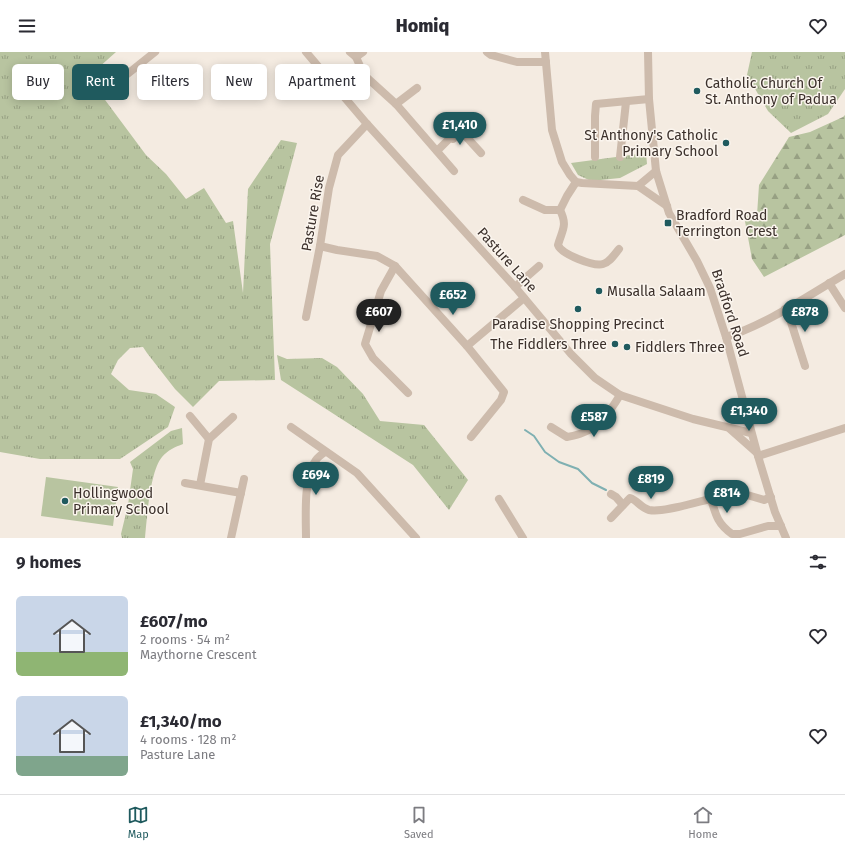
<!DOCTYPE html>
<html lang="en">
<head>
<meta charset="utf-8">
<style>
	:root { --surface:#fff; --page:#f2f2f3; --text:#2b2b33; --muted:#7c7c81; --line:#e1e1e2; --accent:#1f5a5e }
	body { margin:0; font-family:"Fira Sans",sans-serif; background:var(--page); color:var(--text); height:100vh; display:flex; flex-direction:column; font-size:15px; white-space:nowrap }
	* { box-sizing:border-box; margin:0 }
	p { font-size:13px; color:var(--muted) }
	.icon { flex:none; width:22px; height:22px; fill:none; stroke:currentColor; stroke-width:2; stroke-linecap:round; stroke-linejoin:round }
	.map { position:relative; height:486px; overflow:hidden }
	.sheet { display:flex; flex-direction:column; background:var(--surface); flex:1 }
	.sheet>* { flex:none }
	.banner { position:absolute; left:12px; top:12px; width:400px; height:36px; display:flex; gap:8px }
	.price { position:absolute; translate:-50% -34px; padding:0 9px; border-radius:14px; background:var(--accent); color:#fff; font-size:13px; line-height:26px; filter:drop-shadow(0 1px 2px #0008) }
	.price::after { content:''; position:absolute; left:50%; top:24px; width:12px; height:9px; margin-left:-6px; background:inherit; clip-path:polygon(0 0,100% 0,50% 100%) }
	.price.active { background:#222; color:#fff }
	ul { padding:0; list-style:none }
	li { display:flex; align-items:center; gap:12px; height:100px; padding:0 16px }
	li span { display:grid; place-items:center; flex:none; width:112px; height:80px; border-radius:6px; color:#555 }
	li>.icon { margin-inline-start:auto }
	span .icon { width:48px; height:48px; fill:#fffc; stroke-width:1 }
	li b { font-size:17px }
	h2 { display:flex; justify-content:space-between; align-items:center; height:48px; padding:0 16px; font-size:17px }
	.pill { padding:0 14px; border-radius:6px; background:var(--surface); box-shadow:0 2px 10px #0003; font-size:14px; line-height:36px }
	.pill.active { background:var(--accent); color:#fff }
	header { display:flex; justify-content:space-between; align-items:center; height:52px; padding:0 16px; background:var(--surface); font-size:18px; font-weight:800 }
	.dock { display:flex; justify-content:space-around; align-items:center; height:56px; border-top:1px solid var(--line); background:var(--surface); font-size:11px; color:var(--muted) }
	.dock a { display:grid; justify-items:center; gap:2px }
	.dock .active { color:var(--accent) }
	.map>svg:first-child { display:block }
	.grass { fill:url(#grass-tufts) }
	.forest { fill:url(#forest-firs) }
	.garden { fill:#b8c4a0 }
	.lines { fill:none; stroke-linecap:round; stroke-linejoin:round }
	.stream { stroke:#7fb0b2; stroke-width:2 }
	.minor { stroke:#cdbbac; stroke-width:8 }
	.poi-dot { fill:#1f5a5e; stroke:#fbf5ee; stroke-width:1.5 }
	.labels { text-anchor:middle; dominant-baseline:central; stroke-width:3; stroke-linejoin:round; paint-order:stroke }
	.poi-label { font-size:14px; fill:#3b302b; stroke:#fbf5ee; text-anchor:start }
	.street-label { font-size:14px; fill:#3b302b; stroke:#fbf5ee }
</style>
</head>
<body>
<header><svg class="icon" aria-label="menu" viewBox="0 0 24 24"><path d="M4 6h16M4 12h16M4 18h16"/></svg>Homiq<svg class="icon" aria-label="heart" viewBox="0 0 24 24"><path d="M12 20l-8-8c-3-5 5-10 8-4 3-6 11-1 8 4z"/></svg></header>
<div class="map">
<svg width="845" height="486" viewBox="0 0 845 486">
	<defs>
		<pattern id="grass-tufts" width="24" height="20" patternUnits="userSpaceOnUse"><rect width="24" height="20" fill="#b8c4a0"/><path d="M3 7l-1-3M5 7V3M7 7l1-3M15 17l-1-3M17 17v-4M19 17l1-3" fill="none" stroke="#97a083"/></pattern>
		<pattern id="forest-firs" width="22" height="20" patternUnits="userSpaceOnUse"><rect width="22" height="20" fill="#b8c4a0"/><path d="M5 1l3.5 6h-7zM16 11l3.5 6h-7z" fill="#97a083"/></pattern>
	</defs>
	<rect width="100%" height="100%" fill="#f4ebe1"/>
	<g class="grass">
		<path d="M0,0h116l-28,25 58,78 20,19 20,25 18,-11 22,35 7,-2 10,72 5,-104 33,-49 16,3 -27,101 5,136 -56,1 -26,26 -18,-18 -28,-36 -4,-6 -13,1 -12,12 -7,14 18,16 27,4 19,13 -7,20 -48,32h-80l-40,-7z"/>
		<path d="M752,0h93v37l-17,25 -37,19 -23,-22 -21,-36z"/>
		<path d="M646,101l1,11 -27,14 -29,3 -13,-6 -7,-12z"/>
		<path d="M277,303l10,4 35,-1 15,9 26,27 17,27 44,4 44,55 -19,30 -36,-45 -132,-85z"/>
		<path d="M182,376l1,16c-8,3 -15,6 -21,13 -12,14 -15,61 -17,81h-23l-1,-4 7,-29 5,-36 -3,-7 41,-31z"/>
	</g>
	<path class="forest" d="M845,63v120l-81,42 -12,-18 -8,-43 13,-1 2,-30 30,-48 21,-5 33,-15z"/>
	<path class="garden" d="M46,425l72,10 -5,39 -72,-10z"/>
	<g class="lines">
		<path class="stream" d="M525,378l9,6 11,16 14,10 19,7 14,14 14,7"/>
		<g class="minor">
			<path d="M306,0l61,72 148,163 56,67 24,24 25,17 73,24 58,14"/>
			<path d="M350,0l6,5 8,18 32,29 58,67"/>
			<path d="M487,0l4,3 26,7h29"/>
			<path d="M545,0l7,78 10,32 8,13 6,7 6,1 56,3"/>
			<path d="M648,0l1,47 7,72 13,42 28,48 13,27 16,49 32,119 17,56 11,26"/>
			<path d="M356,5l7,-5"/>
			<path d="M110,36l45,-36"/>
			<path d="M396,52l21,-16"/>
			<path d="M437,99l13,-13 3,1 8,-8 20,22"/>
			<path d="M595,105v-41l1,-12 53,-5"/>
			<path d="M620,105l6,-55"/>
			<path d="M656,119l-18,15 29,20"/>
			<path d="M523,148l22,10h15l7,-14 9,-14"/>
			<path d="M560,158c8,16 2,20 -2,35 3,9 36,22 45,19 7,-2 11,-9 16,-15"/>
			<path d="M320,194l17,4 40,6 18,10 72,80 37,46 -3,8 -30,37"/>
			<path d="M395,214l-14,25 -16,53 8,14 35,35"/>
			<path d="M829,231l16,25"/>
			<path d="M515,235l24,-21"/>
			<path d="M785,257l4,7 16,50"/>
			<path d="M306,265l14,-71 9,-58 9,-33 29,-31"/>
			<path d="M726,285c40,-12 83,-42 119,-63"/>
			<path d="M467,294l57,-48"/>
			<path d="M190,364l19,23"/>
			<path d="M291,375l66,46 59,65"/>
			<path d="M551,375l16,10c5,-1 11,-2 15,-4 18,-6 29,-23 38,-38"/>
			<path d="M730,377l26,23"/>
			<path d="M758,404l87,-28"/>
			<path d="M185,431l56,10"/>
			<path d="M200,433l9,-46 24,-22"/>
			<path d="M611,442l5,3 7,8"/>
			<path d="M771,445l-7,3 -27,-8 -26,7c5,17 7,25 21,35h8l28,-8h13"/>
			<path d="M499,447l24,39"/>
			<path d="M611,466l19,-20c7,2 11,10 19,12 15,3 46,-8 62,-11"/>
			<path d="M231,486l13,-59"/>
			<path d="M306,486c0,-20 -3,-61 10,-78 2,-3 6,-6 9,-8"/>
		</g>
	</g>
	<g class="poi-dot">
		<circle cx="697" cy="39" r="4"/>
		<circle cx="726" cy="91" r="4"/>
		<rect x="664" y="167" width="8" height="8" rx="2"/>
		<circle cx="599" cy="239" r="4"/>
		<circle cx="578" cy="257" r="4"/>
		<circle cx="615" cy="292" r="4"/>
		<circle cx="627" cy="295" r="4"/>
		<circle cx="65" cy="449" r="4"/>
	</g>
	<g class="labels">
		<g class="poi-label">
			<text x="705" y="31">Catholic Church Of<tspan x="705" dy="16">St. Anthony of Padua</tspan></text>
			<text x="718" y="83" text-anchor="end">St Anthony's Catholic<tspan x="718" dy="16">Primary School</tspan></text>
			<text x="676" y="163">Bradford Road<tspan x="676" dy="16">Terrington Crest</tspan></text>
			<text x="607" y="239">Musalla Salaam</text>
			<text x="578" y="272" text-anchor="middle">Paradise Shopping Precinct</text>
			<text x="607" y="292" text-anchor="end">The Fiddlers Three</text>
			<text x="635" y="295">Fiddlers Three</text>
			<text x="73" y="441">Hollingwood<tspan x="73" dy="16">Primary School</tspan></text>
		</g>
		<g class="street-label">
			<text transform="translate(313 161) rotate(-80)">Pasture Rise</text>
			<text transform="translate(507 208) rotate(48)">Pasture Lane</text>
			<text transform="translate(730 261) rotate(72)">Bradford Road</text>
		</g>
	</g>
</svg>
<b class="price" style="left:460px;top:94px">£1,410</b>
<b class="price" style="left:453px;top:264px">£652</b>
<b class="price active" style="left:379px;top:281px">£607</b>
<b class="price" style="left:805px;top:281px">£878</b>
<b class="price" style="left:749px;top:380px">£1,340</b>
<b class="price" style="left:594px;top:386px">£587</b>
<b class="price" style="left:316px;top:444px">£694</b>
<b class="price" style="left:651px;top:448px">£819</b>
<b class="price" style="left:727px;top:462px">£814</b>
<div class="banner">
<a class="pill">Buy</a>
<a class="pill active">Rent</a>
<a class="pill">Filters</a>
<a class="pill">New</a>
<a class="pill">Apartment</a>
</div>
</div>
<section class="sheet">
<h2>9 homes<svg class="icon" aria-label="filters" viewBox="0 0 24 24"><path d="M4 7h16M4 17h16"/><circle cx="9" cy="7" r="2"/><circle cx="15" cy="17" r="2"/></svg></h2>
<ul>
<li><span style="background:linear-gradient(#c9d6e8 70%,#8fb573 0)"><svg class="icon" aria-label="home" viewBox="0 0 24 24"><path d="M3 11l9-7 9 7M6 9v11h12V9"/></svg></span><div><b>£607/mo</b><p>2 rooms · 54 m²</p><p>Maythorne Crescent</p></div><svg class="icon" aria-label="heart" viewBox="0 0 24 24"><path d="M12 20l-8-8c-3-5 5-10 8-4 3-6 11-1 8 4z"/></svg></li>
<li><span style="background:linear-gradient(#c9d6e8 75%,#7fa58c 0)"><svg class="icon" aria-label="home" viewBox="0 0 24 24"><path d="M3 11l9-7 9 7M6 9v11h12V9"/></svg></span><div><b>£1,340/mo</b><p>4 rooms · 128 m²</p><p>Pasture Lane</p></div><svg class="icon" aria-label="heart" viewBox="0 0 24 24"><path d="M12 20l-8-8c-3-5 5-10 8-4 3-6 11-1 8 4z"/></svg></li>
</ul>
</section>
<nav class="dock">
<a class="active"><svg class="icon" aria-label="map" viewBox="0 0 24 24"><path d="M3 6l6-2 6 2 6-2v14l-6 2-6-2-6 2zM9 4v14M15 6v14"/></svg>Map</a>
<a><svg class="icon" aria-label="saved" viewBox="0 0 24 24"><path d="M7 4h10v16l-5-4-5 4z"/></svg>Saved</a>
<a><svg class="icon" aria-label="home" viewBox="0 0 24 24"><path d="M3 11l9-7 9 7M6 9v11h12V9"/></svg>Home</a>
</nav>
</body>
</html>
